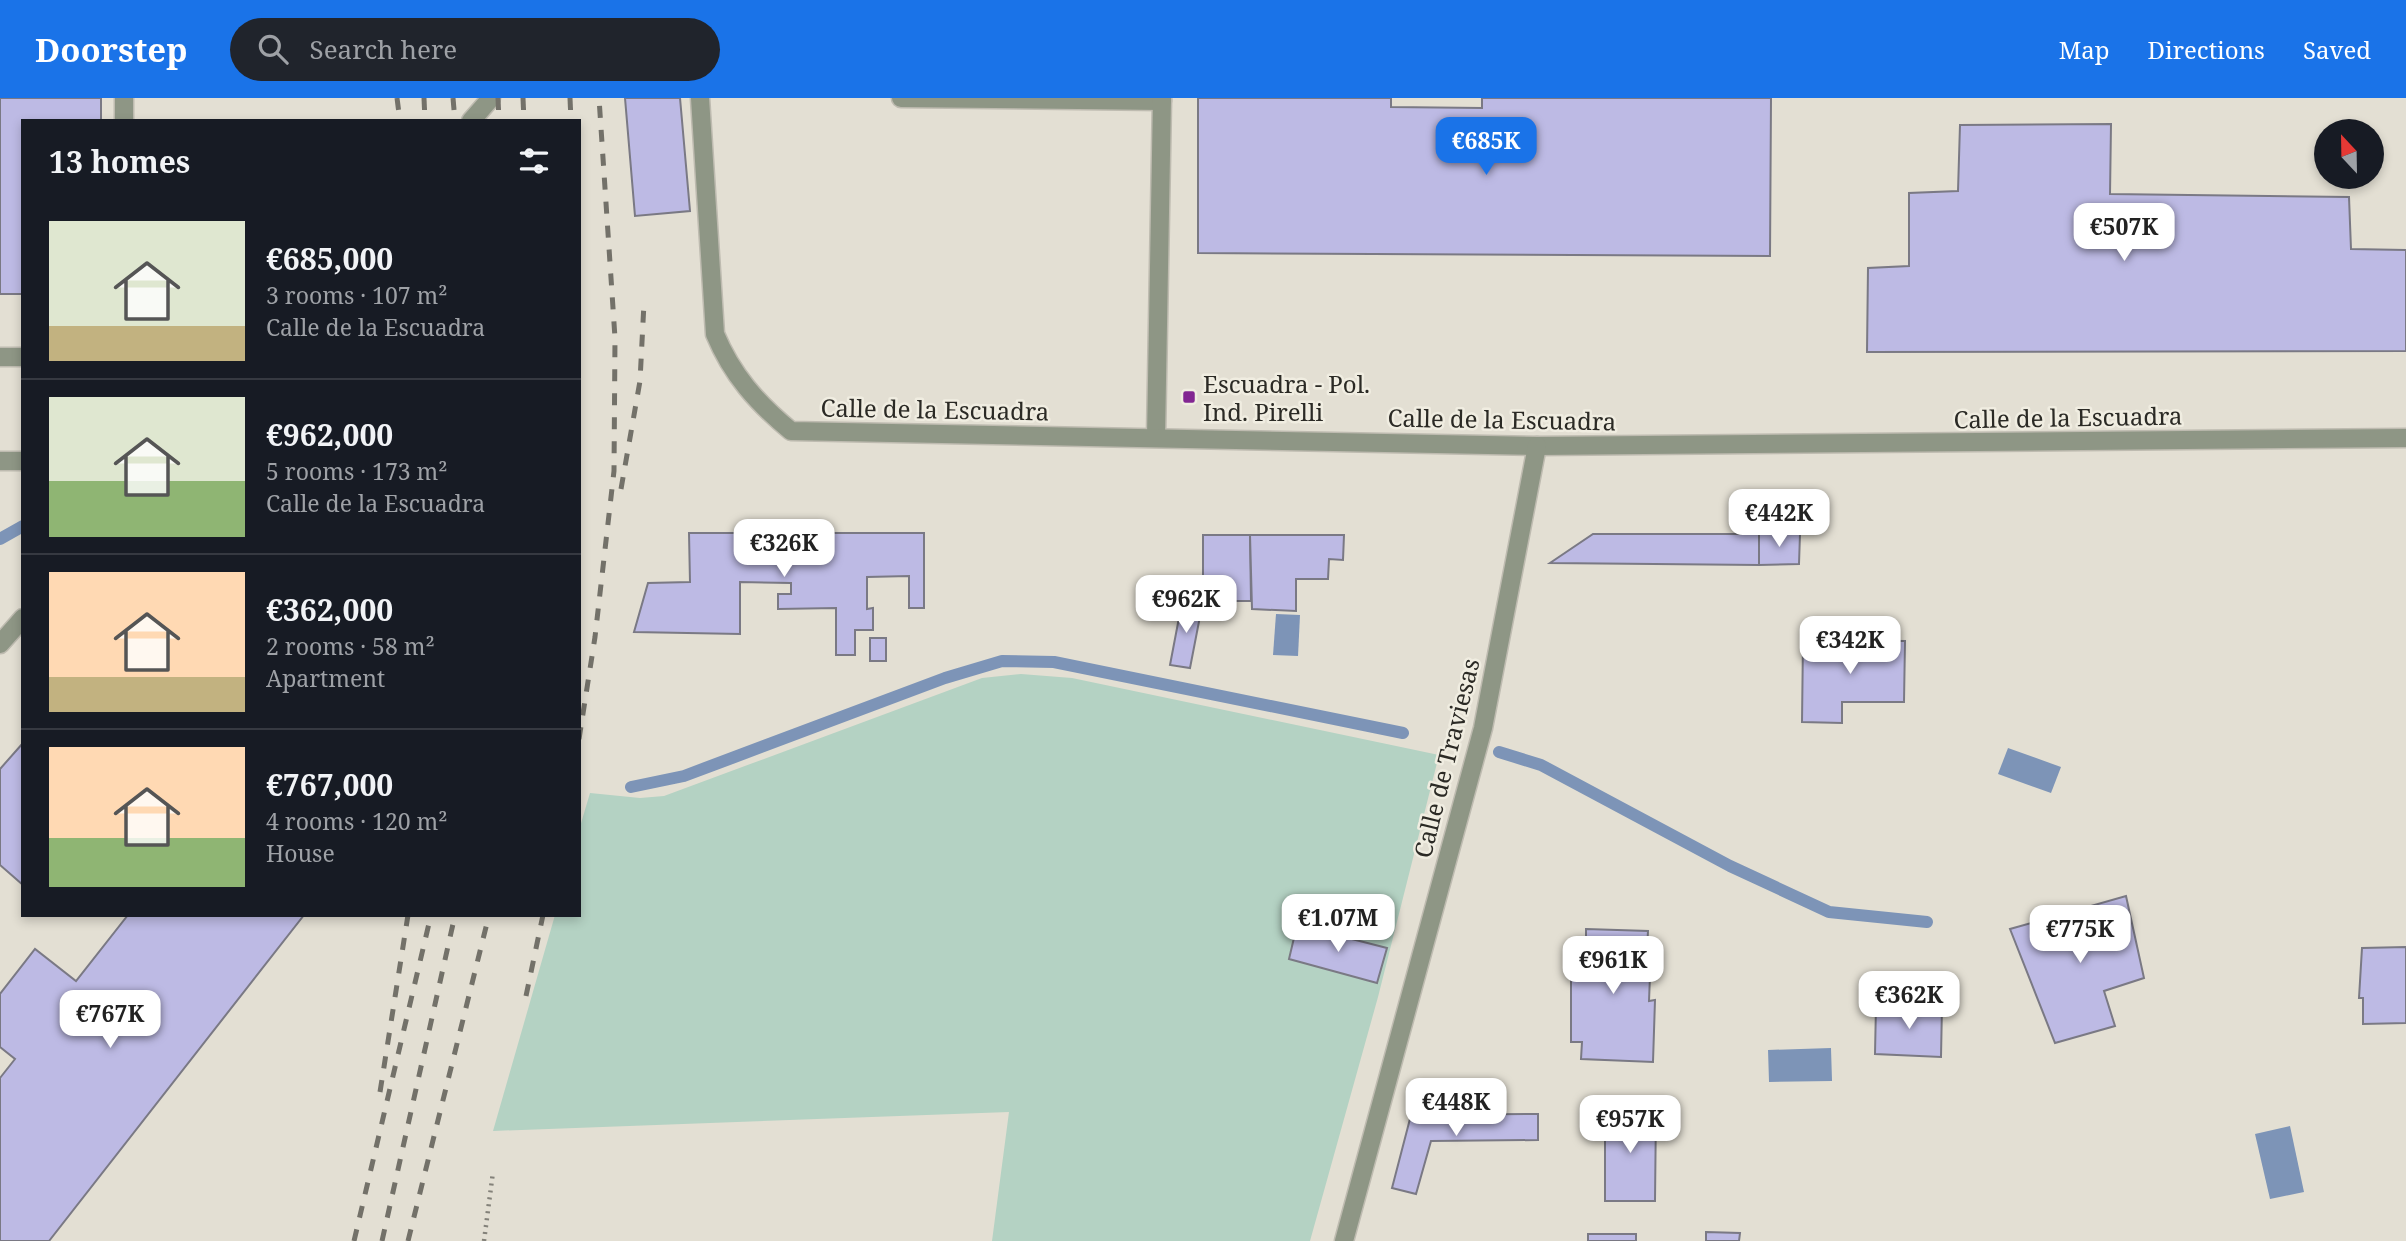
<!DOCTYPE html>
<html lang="en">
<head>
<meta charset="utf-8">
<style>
	:root { --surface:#171b24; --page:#20242c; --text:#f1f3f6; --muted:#9ea1a6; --line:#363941; --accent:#1a73e8 }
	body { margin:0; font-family:"Noto Serif",serif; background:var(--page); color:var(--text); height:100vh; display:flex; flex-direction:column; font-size:26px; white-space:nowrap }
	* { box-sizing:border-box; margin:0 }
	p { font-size:23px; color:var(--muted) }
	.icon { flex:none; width:38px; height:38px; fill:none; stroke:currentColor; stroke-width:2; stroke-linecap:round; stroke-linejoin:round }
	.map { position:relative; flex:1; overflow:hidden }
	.sheet { position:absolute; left:21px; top:21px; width:560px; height:798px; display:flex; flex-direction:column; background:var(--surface); border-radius:0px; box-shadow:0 4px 10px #0003 }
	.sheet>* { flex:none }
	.needle { width:46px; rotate:338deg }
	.controls { position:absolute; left:2314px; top:21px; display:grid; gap:14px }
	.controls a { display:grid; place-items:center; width:70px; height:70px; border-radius:50%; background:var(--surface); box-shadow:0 4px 10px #0003; font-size:35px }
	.price { position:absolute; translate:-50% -60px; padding:0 16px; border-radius:14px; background:#fff; color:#222; font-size:23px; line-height:46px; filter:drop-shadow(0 2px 4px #0008) }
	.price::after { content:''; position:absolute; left:50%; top:42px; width:21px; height:16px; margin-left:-10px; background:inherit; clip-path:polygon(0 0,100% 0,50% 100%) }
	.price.active { background:var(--accent); color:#fff }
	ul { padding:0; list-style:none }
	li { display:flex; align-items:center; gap:21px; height:175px; padding:0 28px }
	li+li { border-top:2px solid var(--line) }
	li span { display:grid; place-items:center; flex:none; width:196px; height:140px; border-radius:0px; color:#555 }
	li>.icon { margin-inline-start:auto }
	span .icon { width:84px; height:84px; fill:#fffc; stroke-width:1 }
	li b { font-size:30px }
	h2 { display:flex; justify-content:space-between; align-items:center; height:84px; padding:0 28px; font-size:30px }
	header { display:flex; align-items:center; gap:42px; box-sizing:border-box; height:98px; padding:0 35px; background:var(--accent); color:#fff }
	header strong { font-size:33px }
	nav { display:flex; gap:38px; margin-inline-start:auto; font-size:24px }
	.search { width:490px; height:63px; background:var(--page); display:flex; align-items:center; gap:18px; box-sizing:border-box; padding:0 24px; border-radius:38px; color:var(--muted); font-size:26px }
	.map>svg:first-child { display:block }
	.green { fill:#b4d2c3 }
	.water { fill:#7d94b7 }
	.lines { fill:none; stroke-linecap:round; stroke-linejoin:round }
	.stream { stroke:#7d94b7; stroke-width:12 }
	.building { fill:#bdbae4; stroke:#7a7984; stroke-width:2 }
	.service-casing { stroke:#bebbb0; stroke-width:21 }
	.minor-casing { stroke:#bebbb0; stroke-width:21 }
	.tertiary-casing { stroke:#bebbb0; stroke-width:21 }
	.path { stroke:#838179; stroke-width:4.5; stroke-dasharray:2 5; stroke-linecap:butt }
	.service { stroke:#8e9685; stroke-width:18 }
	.minor { stroke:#8e9685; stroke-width:18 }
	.tertiary { stroke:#8e9685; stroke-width:18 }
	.rail { stroke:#737169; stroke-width:5; stroke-dasharray:12 12; stroke-linecap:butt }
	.poi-dot { fill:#822692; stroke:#f0ede1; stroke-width:2.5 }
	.labels { text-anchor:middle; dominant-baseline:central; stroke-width:5; stroke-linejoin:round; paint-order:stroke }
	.poi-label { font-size:24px; fill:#2b2a25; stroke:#f0ede1; text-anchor:start }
	.street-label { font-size:24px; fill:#2b2a25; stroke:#f0ede1 }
</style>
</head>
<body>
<header>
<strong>Doorstep</strong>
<div class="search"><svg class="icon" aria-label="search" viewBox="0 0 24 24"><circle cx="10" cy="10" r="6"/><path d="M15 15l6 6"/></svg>Search here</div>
<nav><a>Map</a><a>Directions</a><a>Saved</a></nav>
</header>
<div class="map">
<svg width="2406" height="1143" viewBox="0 0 2406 1143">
	<rect width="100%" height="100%" fill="#e3dfd3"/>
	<path class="green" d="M1021,576l51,4 367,77 -61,242 -68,244h-318l17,-129 -516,19 62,-216h24v-85l11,-37 50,5 24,-2 318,-118z"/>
	<g class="water">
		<path d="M1276,516l24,1 -2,41 -25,-1z"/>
		<path d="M2008,650l53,19 -10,26 -53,-19z"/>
		<path d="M1831,950l1,33 -63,1 -1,-32z"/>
		<path d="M2290,1028l14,66 -34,7 -15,-65z"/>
	</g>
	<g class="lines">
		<g class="stream">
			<path d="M0,441l23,-13"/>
			<path d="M1499,654l42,13 189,101 99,46 98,10"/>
			<path d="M631,689l53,-11 261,-98 57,-17 52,1 349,71"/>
		</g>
	</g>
	<g class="building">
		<path d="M0,0h101v23h-78v173h-23z"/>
		<path d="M625,0h55l10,113 -55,5z"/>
		<path d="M1198,0h193v9l91,1v-10h289l-1,158 -572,-3z"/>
		<path d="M2111,26l-1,70 239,3 2,52 55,1v101l-539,1 1,-84 41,-2v-73l49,-2 2,-66z"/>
		<path d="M689,435h235v75h-15v-32l-42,1v32l6,-1v22h-18v25h-19v-47l-58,1v-15h13v-11l-51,-1v52l-106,-2 14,-49 42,-1z"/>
		<path d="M1593,436h166v31l-209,-2z"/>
		<path d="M1759,436h41l-1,30 -40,1z"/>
		<path d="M1203,437h47l1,66h-29v-14l-19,-1z"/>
		<path d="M1250,437h94l-1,25 -14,-1 -1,20h-32v32l-44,-2z"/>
		<path d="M1182,504l20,4 -12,62 -20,-3z"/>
		<rect x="870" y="540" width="16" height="23"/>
		<path d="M1803,542l102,1 -1,61h-62v21l-40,-1z"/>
		<path d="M23,645v142l-23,-20v-96z"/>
		<path d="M2126,798l18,82 -40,13 11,35 -60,17 -45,-114z"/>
		<path d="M128,817h176l-255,326h-49v-163l15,-19 -15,-12v-53l35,-45 41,32z"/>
		<path d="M1297,827l90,23 -10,35 -88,-24z"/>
		<path d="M1586,831l62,2 -1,20h4l-2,50 6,-1 -2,62 -72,-3 1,-17h-11v-101h15z"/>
		<path d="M2406,849v76l-43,1v-26h-4l3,-50z"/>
		<path d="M1876,907l66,1 -1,51 -66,-3z"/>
		<path d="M1605,1011h51l-1,92h-50z"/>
		<path d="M1538,1016v26l-107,1 -15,53 -24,-6 19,-73z"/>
		<path d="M1706,1134l34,1 -1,8h-33z"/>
		<rect x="1588" y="1136" width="48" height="7"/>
	</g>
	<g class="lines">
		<defs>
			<g id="service">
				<path d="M901,0l261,3"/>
				<path d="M124,23v-23"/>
				<path d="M0,259h23"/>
				<path d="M1156,339l6,-339"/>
			</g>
			<g id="minor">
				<path d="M700,0l15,236c17,41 42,69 76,97l746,15 869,-8"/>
				<path d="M0,363h23"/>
				<path d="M1344,1143l139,-513 54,-282"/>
			</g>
			<g id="tertiary">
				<path d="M471,23l20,-23"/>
				<path d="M0,546l23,-26"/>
			</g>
		</defs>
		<use href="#service" class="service-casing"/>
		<use href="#minor" class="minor-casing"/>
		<use href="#tertiary" class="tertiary-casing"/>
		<path class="path" d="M484,1143l9,-69"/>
		<use href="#service" class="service"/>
		<use href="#minor" class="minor"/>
		<use href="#tertiary" class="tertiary"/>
		<g class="rail">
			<path d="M397,0l3,23"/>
			<path d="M424,0l1,23"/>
			<path d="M453,0l2,23"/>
			<path d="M498,0l1,23"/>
			<path d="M523,0l1,23"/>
			<path d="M570,0l1,23"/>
			<path d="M621,391l19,-108 4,-78"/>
			<path d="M579,641l16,-102 19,-166 1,-133 -16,-240"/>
			<path d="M526,898l17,-81"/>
			<path d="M380,994l28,-177"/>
			<path d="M354,1143l77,-326"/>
			<path d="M382,1143l73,-326"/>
			<path d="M408,1143l81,-326"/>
		</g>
	</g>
	<rect class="poi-dot" x="1182" y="292" width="14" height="14" rx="3.5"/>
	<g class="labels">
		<g class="poi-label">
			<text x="1203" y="285">Escuadra - Pol.<tspan x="1203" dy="28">Ind. Pirelli</tspan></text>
		</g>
		<g class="street-label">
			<text transform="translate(935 311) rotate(1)">Calle de la Escuadra</text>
			<text transform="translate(2068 319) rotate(-1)">Calle de la Escuadra</text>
			<text transform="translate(1502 321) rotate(1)">Calle de la Escuadra</text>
			<text transform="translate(1446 660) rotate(-76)">Calle de Traviesas</text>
		</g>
	</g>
</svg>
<div class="controls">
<a><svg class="needle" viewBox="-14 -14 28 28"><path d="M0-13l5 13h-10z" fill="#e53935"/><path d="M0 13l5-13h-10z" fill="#9ea1a6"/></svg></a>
</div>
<b class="price active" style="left:1486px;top:79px">€685K</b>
<b class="price" style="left:2124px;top:165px">€507K</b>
<b class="price" style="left:1779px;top:451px">€442K</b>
<b class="price" style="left:784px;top:481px">€326K</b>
<b class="price" style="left:1186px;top:537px">€962K</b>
<b class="price" style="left:1850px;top:578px">€342K</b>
<b class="price" style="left:1338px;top:856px">€1.07M</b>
<b class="price" style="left:2080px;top:867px">€775K</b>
<b class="price" style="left:1613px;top:898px">€961K</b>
<b class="price" style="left:1909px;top:933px">€362K</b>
<b class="price" style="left:110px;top:952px">€767K</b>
<b class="price" style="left:1456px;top:1040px">€448K</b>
<b class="price" style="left:1630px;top:1057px">€957K</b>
<section class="sheet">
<h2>13 homes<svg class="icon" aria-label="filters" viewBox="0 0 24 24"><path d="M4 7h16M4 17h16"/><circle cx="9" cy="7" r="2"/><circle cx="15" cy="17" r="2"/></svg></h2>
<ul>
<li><span style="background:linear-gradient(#dfe7d0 75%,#c2b280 0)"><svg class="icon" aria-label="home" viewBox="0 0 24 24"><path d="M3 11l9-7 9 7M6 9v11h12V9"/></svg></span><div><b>€685,000</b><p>3 rooms · 107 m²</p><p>Calle de la Escuadra</p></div></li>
<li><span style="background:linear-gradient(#dfe7d0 60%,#8fb573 0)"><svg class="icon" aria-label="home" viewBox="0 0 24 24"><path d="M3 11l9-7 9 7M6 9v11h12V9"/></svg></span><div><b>€962,000</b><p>5 rooms · 173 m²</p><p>Calle de la Escuadra</p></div></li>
<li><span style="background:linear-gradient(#ffd9b3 75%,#c2b280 0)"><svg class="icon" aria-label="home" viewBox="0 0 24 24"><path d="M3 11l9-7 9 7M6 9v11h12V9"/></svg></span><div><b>€362,000</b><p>2 rooms · 58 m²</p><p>Apartment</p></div></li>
<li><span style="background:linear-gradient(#ffd9b3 65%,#8fb573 0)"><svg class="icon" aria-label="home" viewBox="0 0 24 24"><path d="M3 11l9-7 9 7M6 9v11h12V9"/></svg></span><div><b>€767,000</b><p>4 rooms · 120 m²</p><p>House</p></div></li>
</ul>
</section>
</div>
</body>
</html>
